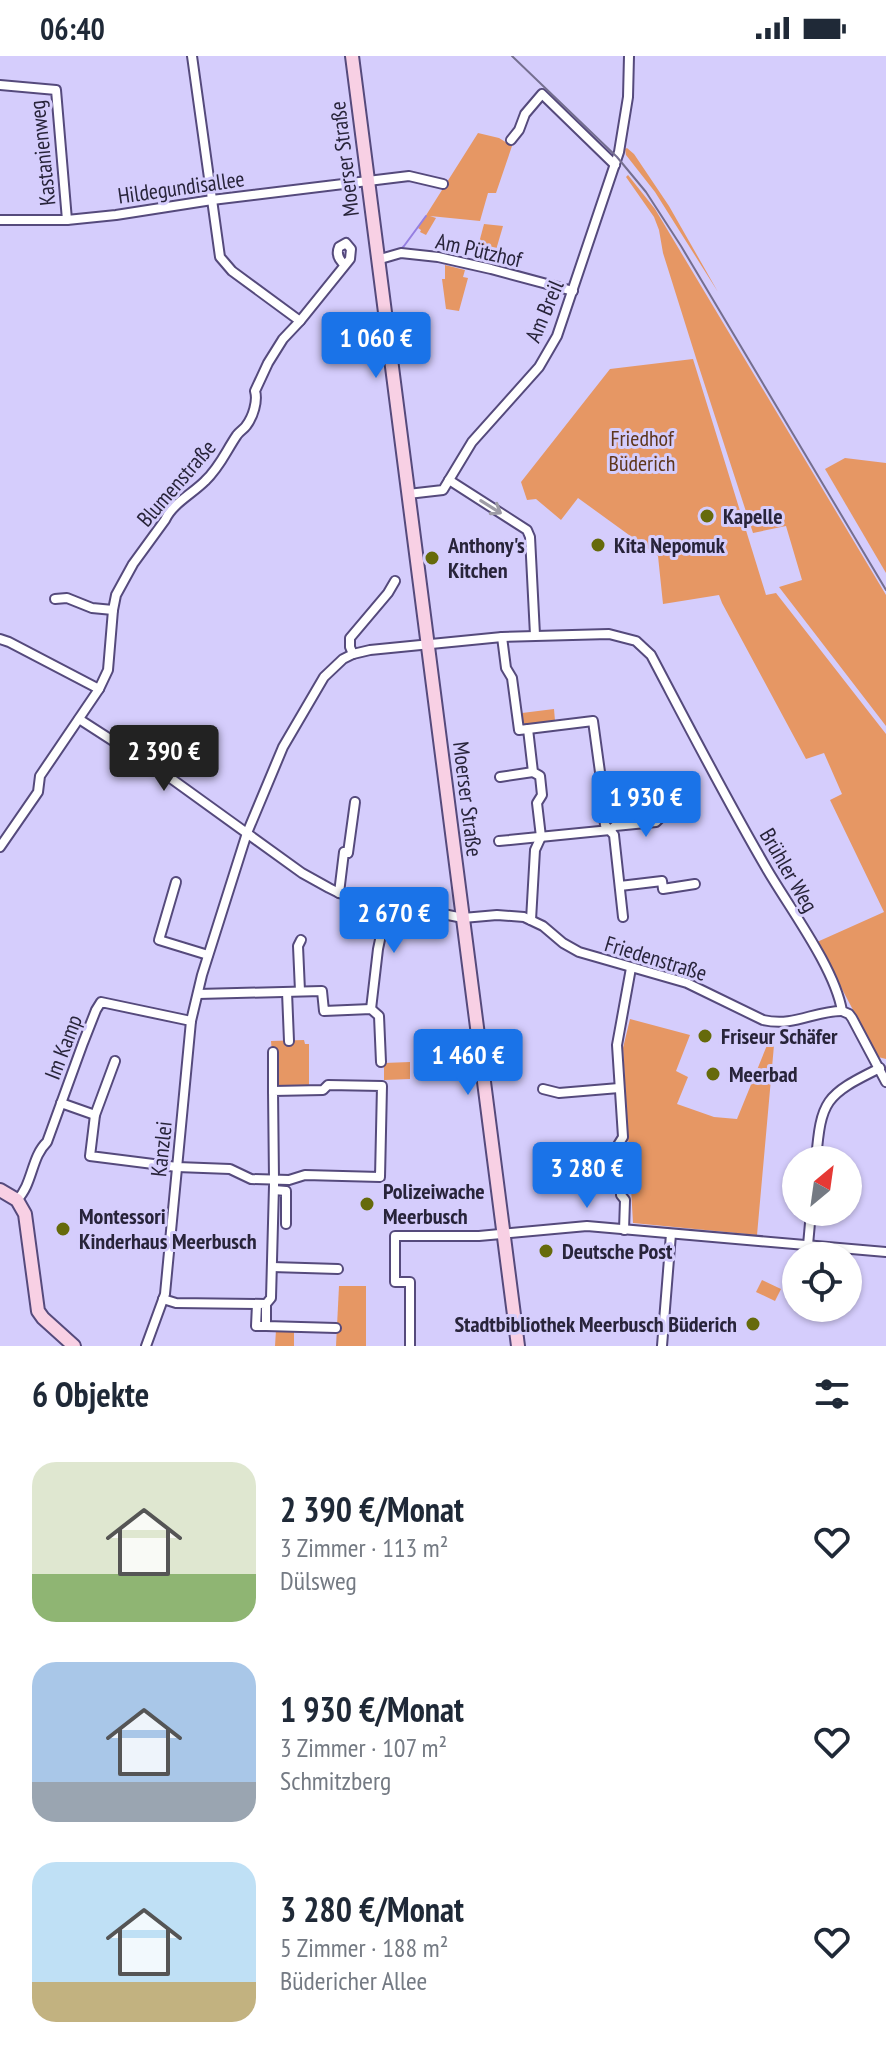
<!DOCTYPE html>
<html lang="de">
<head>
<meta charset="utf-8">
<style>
	:root { --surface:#fff; --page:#f2f2f3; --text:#1f2937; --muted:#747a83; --accent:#1a73e8 }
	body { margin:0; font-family:"PT Sans Narrow",sans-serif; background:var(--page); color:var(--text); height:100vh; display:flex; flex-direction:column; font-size:30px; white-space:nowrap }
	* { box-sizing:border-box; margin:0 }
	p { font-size:26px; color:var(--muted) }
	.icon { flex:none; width:44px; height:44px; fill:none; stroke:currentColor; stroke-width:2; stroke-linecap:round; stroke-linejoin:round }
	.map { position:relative; height:1290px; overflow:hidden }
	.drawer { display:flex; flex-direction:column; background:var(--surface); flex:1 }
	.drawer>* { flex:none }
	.needle { width:52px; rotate:29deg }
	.buttons { position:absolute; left:782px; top:1090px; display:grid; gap:16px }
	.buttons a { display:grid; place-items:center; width:80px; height:80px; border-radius:50%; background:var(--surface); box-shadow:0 2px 6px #0004; font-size:40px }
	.price { position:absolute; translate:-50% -68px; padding:0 18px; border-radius:8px; background:var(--accent); color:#fff; font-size:26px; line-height:52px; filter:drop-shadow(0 2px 4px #0008) }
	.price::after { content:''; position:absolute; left:50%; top:48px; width:24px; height:18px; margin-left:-12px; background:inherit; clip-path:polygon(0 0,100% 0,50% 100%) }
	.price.current { background:#222; color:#fff }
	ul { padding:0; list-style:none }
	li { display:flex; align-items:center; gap:24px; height:200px; padding:0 32px }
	li span { display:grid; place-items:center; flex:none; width:224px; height:160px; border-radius:24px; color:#555 }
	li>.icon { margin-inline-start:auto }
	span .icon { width:96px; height:96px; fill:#fffc; stroke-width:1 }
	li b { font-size:34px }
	h2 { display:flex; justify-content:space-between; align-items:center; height:96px; padding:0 32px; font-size:34px }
	.status { display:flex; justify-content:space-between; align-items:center; height:56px; padding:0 40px; background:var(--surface); direction:ltr }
	.status svg { height:22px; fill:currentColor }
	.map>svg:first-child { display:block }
	.green { fill:#e69764 }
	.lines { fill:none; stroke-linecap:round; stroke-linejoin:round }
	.stream { stroke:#957fe1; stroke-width:2 }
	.street-casing { stroke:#554a7c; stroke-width:12 }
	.secondary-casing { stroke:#554a7c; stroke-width:16 }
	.street { stroke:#fff; stroke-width:8 }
	.secondary { stroke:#f8d0e4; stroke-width:12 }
	.tram { stroke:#756f90; stroke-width:2 }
	.oneway { stroke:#9e9ca6 }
	.poi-dot { fill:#666a0b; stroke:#d5cdfc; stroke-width:3 }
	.labels { text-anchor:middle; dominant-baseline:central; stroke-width:6; stroke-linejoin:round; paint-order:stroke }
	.street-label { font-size:22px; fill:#28243a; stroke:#d5cdfc }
	.park-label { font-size:22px; fill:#5e361c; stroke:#d5cdfc }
	.poi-label { font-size:22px; font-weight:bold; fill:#28243a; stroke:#d5cdfc; text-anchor:start }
</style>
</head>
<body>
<div class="status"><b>06:40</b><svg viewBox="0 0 49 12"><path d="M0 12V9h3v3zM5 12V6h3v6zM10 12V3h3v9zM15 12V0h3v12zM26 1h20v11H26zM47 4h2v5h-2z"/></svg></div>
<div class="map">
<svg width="886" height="1290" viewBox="0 0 886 1290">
	<rect width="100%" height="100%" fill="#d5cdfc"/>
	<g class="green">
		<path d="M478,77l21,5 13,8 -16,47h-8l-8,28 -50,-5 6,2 -10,17 -6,-3 1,-2 -3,-2z"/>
		<path d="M627,92l7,6 35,52 49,86 -63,-100 -29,-37 -1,-6z"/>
		<path d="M628,119l27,34 231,386v131l-107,-139 23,-7 -16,-54 -33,7 -57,-175 -33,-105 -4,-23 -5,-13 -28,-40z"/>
		<path d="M484,168l19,2 -12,41 -15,-5 -1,-4z"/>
		<path d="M445,209l20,5 -2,7 5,1 -9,33 -13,-2 -4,-30h3z"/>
		<path d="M693,303l73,236 10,-2 110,141v325l-8,-2 -61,-115 67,-30 -54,-112 12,-6 -18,-41 -18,6 -84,-156 -3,-8 -56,9 -5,-48 -80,-58 -17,22 -25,-21 -9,1 -6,-18 89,-113z"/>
		<path d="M845,402l41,5v110l-61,-104z"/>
		<path d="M554,653l1,12 -29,4 -3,-2 -1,-10z"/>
		<path d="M630,963l60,16 -14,36 12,6 -11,27 37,13 23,2 35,-86 3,1 -18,201 -124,-12 -10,-175z"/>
		<path d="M304,984l1,4h4v41h-6v3l-28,2 -4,-49z"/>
		<path d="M410,1006v17l-26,1v-17z"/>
		<path d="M762,1224l19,9 -6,12 -19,-9z"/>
		<path d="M339,1230h27v60h-30z"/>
		<path d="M276,1274l18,1v15h-19z"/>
	</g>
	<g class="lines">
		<path class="stream" d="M400,194l4,-4 22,-30"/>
		<defs>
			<g id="street">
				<path d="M192,0l28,201 12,14 68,50"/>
				<path d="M0,29l56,5 11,130"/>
				<path d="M511,84l8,-10 6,-16 17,-20 73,71"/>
				<path d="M0,164h67l49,-5 96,-15 197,-24 34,8"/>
				<path d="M377,204l24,-7 37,4 53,12 82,22"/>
				<path d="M449,424l78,50 3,7 5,98"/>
				<path d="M408,438l35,-4 29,-48 67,-75 18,-31 62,-184 9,-55 1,-41"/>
				<path d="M55,543l12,-1 25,10 21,2"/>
				<path d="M502,581l4,31 6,10 7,52 9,-1 5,43 7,4 2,19 -5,8 4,34 -6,13 -4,70"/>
				<path d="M0,583l9,3 90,47"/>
				<path d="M353,598l-3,-7v-9l38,-45 7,-12"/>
				<path d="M79,663l90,58 133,96 27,15 10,5 124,25 34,-3 27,2 19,9 20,17 16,9 108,31 76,37c32,7 50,-9 79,-9"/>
				<path d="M528,673l65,-8 10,73 -1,5 3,26 9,10 9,82"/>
				<path d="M500,721l33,-5"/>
				<path d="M603,738l48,-6"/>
				<path d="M499,785l111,-11 5,-4 41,-4 4,-4"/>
				<path d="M0,791l38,-55 2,-16 59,-87 9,-19 5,-60 3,-15 17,-31 32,-44c7,-16 27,-26 40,-39 15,-14 21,-30 32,-46 3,-4 7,-6 9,-9 7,-9 12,-25 9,-35l13,-28 15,-24 17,-18 50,-62 1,-10 -5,-6 -7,4c-3,7 0,13 6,18"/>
				<path d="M176,826l-17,58 49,15"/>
				<path d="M620,830l42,-5 1,8 32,-5"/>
				<path d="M339,837l5,-41 4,1 7,-51"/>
				<path d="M300,935l-2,-45 3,-6"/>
				<path d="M287,936l2,49"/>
				<path d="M198,938l124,-3 2,20 47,-2 8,7 2,46"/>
				<path d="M371,953l7,-60 10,-47"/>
				<path d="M115,1005l-20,54 -5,41 87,11 53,2 21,10 38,1 16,-5 75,2 2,-91 -54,-1 -5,5 -50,1 1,88v7l-3,112 -5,6"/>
				<path d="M543,1033l16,4 60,-5"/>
				<path d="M273,1035v-39"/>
				<path d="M61,1047l34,12"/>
				<path d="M816,1104c5,-60 9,-65 64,-92"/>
				<path d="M274,1134l12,1v33"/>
				<path d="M17,1144c16,-16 14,-43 30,-58l36,-99 13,-33 5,-8 90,19"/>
				<path d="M624,1174l1,-30 -4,-5 -3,-50 5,-8 -6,-92 14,-77"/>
				<path d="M808,1189l3,-33"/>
				<path d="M272,1211l66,2"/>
				<path d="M163,1243l13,4 90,1v22l70,2"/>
				<path d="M257,1248l-1,22h10"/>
				<path d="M146,1290l19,-52 26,-273 11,-46 45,-142 36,-86 41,-70 19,-18 10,-5 17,-4 132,-13 107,-3 27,7 15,14c38,72 76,146 117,216 23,39 67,98 74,140l7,3 3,4 34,64"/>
				<path d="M410,1290v-64h-15v-46h84l108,-10 299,26"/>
				<path d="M662,1290l9,-112"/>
			</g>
			<g id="secondary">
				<path d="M352,0l166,1290"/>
				<path d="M0,1134l17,10 8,14 13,97 5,7 31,28"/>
			</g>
		</defs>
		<use href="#street" class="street-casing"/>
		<use href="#secondary" class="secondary-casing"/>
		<use href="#street" class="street"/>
		<use href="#secondary" class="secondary"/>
		<path class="tram" d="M512,0l105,101 29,35 35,54 205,344"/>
	</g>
	<defs><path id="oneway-shaft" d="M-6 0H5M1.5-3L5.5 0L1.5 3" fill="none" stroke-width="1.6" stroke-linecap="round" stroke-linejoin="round" transform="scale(2)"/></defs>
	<use class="oneway" href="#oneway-shaft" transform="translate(491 451) rotate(32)"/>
	<g class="poi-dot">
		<circle cx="707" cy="460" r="8"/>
		<circle cx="598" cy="489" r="8"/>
		<circle cx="432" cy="502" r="8"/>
		<circle cx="705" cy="980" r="8"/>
		<circle cx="713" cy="1018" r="8"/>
		<circle cx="367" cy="1148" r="8"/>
		<circle cx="63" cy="1173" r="8"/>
		<circle cx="546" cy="1195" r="8"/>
		<circle cx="753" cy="1268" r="8"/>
	</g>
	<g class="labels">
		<g class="street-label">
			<text transform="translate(42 97) rotate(-96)">Kastanienweg</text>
			<text transform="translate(344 103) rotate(-97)">Moerser Straße</text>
			<text transform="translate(181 131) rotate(-8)">Hildegundisallee</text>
			<text transform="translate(479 194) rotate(13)">Am Pützhof</text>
			<text transform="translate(544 255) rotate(-67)">Am Breil</text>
			<text transform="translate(176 427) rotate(-49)">Blumenstraße</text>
			<text transform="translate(468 743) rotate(83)">Moerser Straße</text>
			<text transform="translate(789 814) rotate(60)">Brühler Weg</text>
			<text transform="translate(656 902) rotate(17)">Friedenstraße</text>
			<text transform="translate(63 991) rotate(-69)">Im Kamp</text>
			<text transform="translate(161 1093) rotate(-84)">Kanzlei</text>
		</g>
		<g class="park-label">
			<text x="642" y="382">Friedhof<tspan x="642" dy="25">Büderich</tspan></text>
		</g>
		<g class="poi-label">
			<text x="723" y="460">Kapelle</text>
			<text x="448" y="489">Anthony's<tspan x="448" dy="25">Kitchen</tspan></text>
			<text x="614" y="489">Kita Nepomuk</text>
			<text x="721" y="980">Friseur Schäfer</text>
			<text x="729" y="1018">Meerbad</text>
			<text x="383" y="1135">Polizeiwache<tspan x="383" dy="25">Meerbusch</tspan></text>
			<text x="79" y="1160">Montessori<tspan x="79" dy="25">Kinderhaus Meerbusch</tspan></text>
			<text x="562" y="1195">Deutsche Post</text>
			<text x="737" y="1268" text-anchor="end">Stadtbibliothek Meerbusch Büderich</text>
		</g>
	</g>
</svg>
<div class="buttons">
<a><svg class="needle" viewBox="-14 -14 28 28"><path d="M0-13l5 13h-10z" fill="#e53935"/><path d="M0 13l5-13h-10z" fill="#747a83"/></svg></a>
<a><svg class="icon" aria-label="locate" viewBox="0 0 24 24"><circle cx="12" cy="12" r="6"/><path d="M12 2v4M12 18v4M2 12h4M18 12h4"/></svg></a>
</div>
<b class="price" style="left:376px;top:324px">1 060 €</b>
<b class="price current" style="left:164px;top:737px">2 390 €</b>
<b class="price" style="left:646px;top:783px">1 930 €</b>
<b class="price" style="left:394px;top:899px">2 670 €</b>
<b class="price" style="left:468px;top:1041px">1 460 €</b>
<b class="price" style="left:587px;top:1154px">3 280 €</b>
</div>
<section class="drawer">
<h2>6 Objekte<svg class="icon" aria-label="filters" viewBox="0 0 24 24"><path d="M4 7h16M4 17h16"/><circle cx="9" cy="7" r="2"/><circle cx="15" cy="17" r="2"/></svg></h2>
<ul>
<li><span style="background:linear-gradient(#dfe7d0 70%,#8fb573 0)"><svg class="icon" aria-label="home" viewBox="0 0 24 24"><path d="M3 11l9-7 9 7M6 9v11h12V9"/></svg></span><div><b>2 390 €/Monat</b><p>3 Zimmer · 113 m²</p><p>Dülsweg</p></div><svg class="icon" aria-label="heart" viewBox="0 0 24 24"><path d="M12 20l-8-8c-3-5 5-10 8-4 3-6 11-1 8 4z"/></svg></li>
<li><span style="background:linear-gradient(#a9c7e8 75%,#9aa5b1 0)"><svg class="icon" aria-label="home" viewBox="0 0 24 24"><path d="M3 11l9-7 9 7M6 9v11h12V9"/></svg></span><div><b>1 930 €/Monat</b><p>3 Zimmer · 107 m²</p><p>Schmitzberg</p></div><svg class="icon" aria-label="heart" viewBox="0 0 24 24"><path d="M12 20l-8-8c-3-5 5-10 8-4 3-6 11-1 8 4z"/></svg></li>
<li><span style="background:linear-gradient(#bfe0f5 75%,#c2b280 0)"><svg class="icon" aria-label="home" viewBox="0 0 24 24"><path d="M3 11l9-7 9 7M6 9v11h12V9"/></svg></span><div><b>3 280 €/Monat</b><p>5 Zimmer · 188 m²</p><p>Büdericher Allee</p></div><svg class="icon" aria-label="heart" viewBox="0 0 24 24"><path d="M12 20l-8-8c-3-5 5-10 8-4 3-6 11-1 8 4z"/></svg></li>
</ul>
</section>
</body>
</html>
